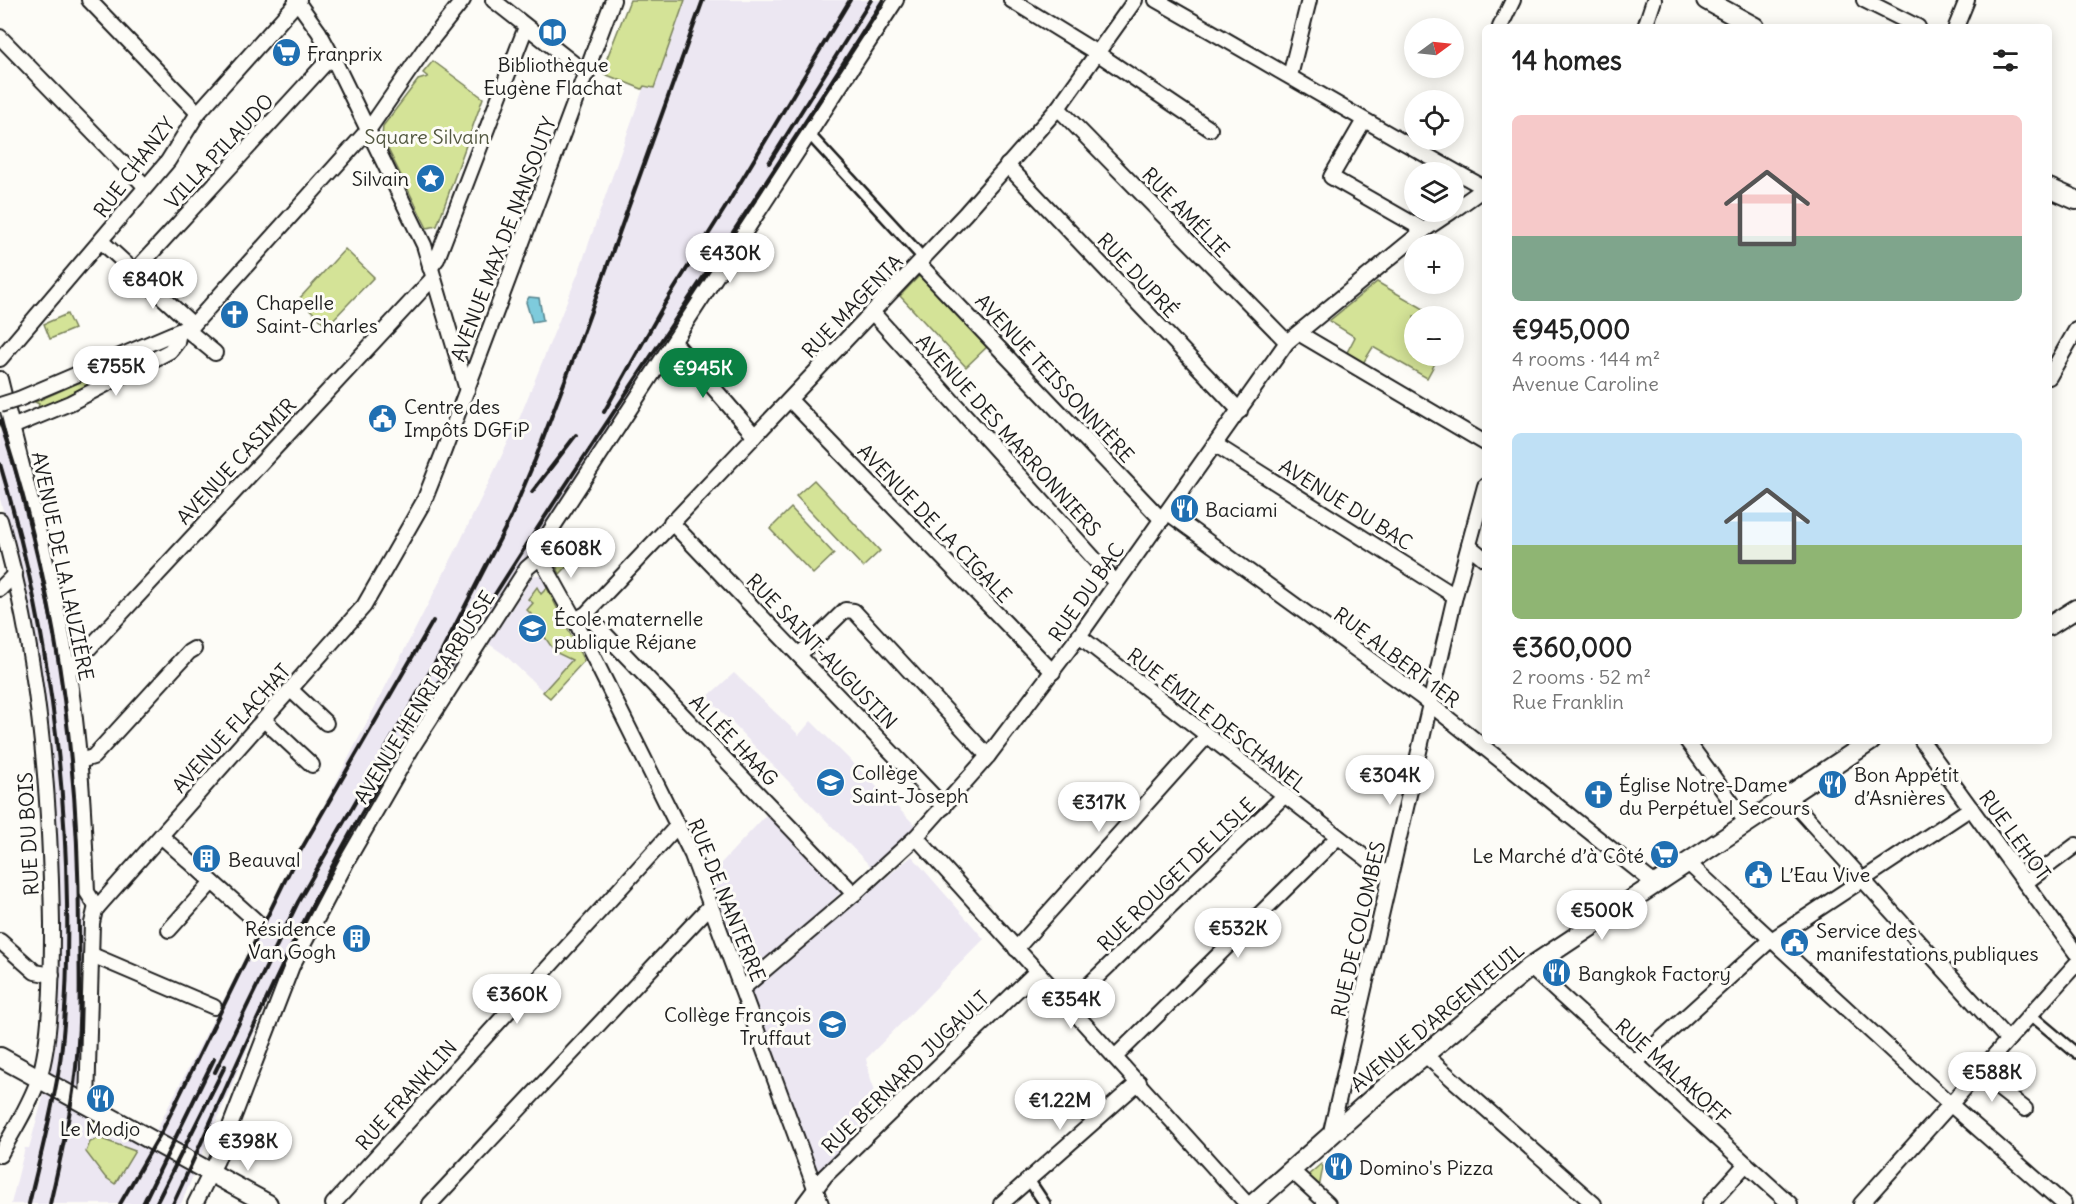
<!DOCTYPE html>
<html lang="en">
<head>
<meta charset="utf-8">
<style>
	:root { --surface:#fff; --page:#f6f6f6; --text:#222; --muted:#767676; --accent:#0b8043 }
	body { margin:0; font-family:Delius,sans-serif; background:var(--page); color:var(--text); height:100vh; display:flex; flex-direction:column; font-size:22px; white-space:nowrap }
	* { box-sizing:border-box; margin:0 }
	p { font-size:20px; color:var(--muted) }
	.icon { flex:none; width:33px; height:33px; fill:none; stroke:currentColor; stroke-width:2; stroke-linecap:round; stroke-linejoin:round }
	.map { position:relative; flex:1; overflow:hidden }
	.sheet { position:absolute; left:1482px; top:24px; width:570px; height:720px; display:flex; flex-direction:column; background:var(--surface); border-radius:9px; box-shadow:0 3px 15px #0003 }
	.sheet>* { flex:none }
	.needle { width:39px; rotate:75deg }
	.controls { position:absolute; left:1404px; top:18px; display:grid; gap:12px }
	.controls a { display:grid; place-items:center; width:60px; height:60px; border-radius:50%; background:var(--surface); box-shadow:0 3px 15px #0003; font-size:30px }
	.price { position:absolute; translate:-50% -51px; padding:0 14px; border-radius:21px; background:#fff; color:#222; font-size:20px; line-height:39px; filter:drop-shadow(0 2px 3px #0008) }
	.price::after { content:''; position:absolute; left:50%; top:36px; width:18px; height:14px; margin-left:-9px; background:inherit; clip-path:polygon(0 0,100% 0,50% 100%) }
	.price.selected { background:var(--accent); color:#fff }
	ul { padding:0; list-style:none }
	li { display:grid; align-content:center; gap:12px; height:318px; padding:0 30px }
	li span { display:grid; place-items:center; height:186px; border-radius:9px; color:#555 }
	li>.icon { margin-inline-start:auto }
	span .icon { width:108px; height:108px; fill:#fffc; stroke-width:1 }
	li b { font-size:26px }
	h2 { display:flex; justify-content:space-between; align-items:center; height:72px; padding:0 30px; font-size:26px }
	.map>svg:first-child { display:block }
	.built { fill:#ece7f2 }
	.green { fill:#d4e397; stroke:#78805a; stroke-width:1.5 }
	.water { fill:#7ecbdc; stroke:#57858f; stroke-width:1.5 }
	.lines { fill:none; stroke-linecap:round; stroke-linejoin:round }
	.pedestrian-casing { stroke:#1c1c1c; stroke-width:14 }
	.minor-casing { stroke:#1c1c1c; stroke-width:18 }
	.secondary-casing { stroke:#1c1c1c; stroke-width:22 }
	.pedestrian { stroke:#fdfcf7; stroke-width:9 }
	.minor { stroke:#fdfcf7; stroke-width:14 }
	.secondary { stroke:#fdfcf7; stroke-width:18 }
	.rail { stroke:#1c1c1c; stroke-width:4 }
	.minor-bridge-casing { stroke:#1c1c1c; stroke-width:18; stroke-linecap:butt }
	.minor-bridge { stroke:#fdfcf7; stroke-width:14 }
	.labels { text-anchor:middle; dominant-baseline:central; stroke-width:6; stroke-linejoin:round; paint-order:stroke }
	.poi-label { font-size:20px; fill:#1c1c1c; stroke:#fdfcf7; text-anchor:start }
	.park-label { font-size:20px; fill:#535841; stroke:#fdfcf7 }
	.street-label { font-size:20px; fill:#1c1c1c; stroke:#fdfcf7 }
</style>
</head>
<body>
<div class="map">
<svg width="2076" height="1204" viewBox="0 0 2076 1204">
	<rect width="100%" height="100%" fill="#fdfcf7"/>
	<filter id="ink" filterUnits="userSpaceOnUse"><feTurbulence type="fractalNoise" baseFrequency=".0167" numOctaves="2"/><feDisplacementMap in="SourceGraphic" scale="12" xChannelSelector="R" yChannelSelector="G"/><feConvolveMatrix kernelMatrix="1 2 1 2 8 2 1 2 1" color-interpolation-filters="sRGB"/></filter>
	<g filter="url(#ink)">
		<g class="built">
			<path d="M685,0h204l-479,742 -129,228 -100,234h-170l14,-56h4l13,-47 7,-36 6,-205 -40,-305 -15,-56v-94l32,111 37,188 14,196 -2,171 -5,38 71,39 310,-600 60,-124 62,-153 65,-185 10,2z"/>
			<path d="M534,575h6l44,86 -34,37 -45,-43 -16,-11z"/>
			<path d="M734,673l65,62 12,-14 109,109 -46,40 -167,-173z"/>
			<path d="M768,813l73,79 -96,89 -39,-102z"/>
			<path d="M912,856l72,83 -118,120 13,54 -61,58 -68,-181z"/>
		</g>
		<g class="green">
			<path d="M630,0h55l-31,88 -10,-2 -2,3 -45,-18 3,-10 5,2z"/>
			<path d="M433,61l50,37 -46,128 -10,2 -45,-91 1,-11 35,-46 10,-3 -5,-4z"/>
			<path d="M345,249l29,28 -47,49 -28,-27z"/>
			<path d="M924,275l65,70 -23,22 -66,-71 19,-20z"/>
			<path d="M1377,282l59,34h-22v40h25l-12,22 -54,-31 -13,21 -16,-10 11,-21 -26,-16z"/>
			<path d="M67,314l7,15 -24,10 -6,-15z"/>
			<path d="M162,346l-96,51 -28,11 1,-4 -4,-2z"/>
			<path d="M814,480l66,71 -17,16 -67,-71z"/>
			<path d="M791,508l43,46 -21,20 -43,-45z"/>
			<path d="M558,538l23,14 -21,22 -8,-17z"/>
			<path d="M537,587l4,7 6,-6 37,73 -34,37 -7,-6 29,-32 -17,-8 -15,-22 -10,10 -6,-7 10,-16 -7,-7 6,-7 -5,-4z"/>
			<path d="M94,1119l13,11 2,-2 17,9 -25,-6 -11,2z"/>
			<path d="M99,1138l36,13 -20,33 -10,-7 -19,-25 4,-10z"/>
			<path d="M1321,1164l2,3 -4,21 -12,-12z"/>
		</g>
		<path class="water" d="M529,297l10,1 4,22 -11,2 -6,-20z"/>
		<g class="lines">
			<defs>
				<g id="pedestrian">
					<path d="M809,134l115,125"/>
					<path d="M2031,1015l45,38"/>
					<path d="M1029,1180l16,24"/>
				</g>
				<g id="minor">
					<path d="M89,0l109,113"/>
					<path d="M296,0l23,32 13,24 92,189 43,145"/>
					<path d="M493,0l94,74"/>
					<path d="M1011,0l86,53 113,76"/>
					<path d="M1156,0c110,62 218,127 329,188"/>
					<path d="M1864,0l54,27"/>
					<path d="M1500,27l13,-27"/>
					<path d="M1645,27l9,-27"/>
					<path d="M1956,27l11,-27"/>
					<path d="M0,37l145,149"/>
					<path d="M1290,76l19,-76"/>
					<path d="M1058,108l229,234"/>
					<path d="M1363,122l-32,55 93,53"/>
					<path d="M1007,165l233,246"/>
					<path d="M1454,210l31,-22"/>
					<path d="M101,241l92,84"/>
					<path d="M919,264l243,256"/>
					<path d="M430,268l7,-9 89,-232"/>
					<path d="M134,272l198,-216"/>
					<path d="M873,313l243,270"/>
					<path d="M186,329l29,24"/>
					<path d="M1300,334l185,109"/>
					<path d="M674,342l81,94"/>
					<path d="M0,359l168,-198 30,-48 101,-113"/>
					<path d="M2049,377l27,-47"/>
					<path d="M0,379c24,97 51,192 68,290 12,73 16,148 19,223l10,16"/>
					<path d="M19,399l174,-74 176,-196 56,-81 38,-48"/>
					<path d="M790,400l263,272"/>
					<path d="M12,427l58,-24 100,-52 7,-9 2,-10"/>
					<path d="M1216,445l239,151"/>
					<path d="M1167,512l253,184 235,188"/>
					<path d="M0,520c38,131 50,268 52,404 0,43 0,114 -13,154 -9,27 -26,53 -39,77"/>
					<path d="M671,522l273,285"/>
					<path d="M1469,546l16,13"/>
					<path d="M540,557l35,63 117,235 129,349"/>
					<path d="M0,589l15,-15"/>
					<path d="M586,614l268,280"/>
					<path d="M575,620l11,-6 379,-400 93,-106 77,-108"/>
					<path d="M1079,636l310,240"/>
					<path d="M799,655l46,-45 9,1 134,145"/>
					<path d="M68,671l365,-393"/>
					<path d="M291,690l35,33"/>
					<path d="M264,720l48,45"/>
					<path d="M1687,741l59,81"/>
					<path d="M1922,741l154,212"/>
					<path d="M80,761l13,-4 96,-105 5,-3"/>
					<path d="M1787,796l221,244"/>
					<path d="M161,836l95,85"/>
					<path d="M916,837l331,367"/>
					<path d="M1688,863l262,241 114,100"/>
					<path d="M2025,883l51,-38"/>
					<path d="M169,930l43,-48"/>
					<path d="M0,941l35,31 17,3"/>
					<path d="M1016,949l190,-212"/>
					<path d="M92,955l122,52"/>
					<path d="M1530,967l260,237"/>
					<path d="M742,989l112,-95 62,-57 72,-81 91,-120 208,-294 137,-112 27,-18"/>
					<path d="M1069,1004l215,-208"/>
					<path d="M1425,1055l169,149"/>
					<path d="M1115,1057l222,-219"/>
					<path d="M1636,1062l131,-119 204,-135"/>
					<path d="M1979,1073l46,36"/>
					<path d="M87,1104l5,-181 3,-13 269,-304 60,-105 19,-48 170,-453"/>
					<path d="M1330,1136l125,-540 30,-110"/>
					<path d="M1292,1171l36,33"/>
					<path d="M195,1204l22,-44 75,-194 55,-105 66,-115 114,-178 13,-11 7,-21 349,-536"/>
					<path d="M333,1204l345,-379"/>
					<path d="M430,1204l281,-299"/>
					<path d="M804,1204l21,-28 212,-205"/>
					<path d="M1001,1204l138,-122"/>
					<path d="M1710,1204l36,-40"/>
					<path d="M1861,1204l215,-240"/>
				</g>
				<g id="secondary">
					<path d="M1706,0l49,27"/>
					<path d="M2049,188l27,12"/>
					<path d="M2049,626l27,-17"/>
					<path d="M0,1057l268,147"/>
					<path d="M1253,1204l122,-108 155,-129 341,-226"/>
				</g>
			</defs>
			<use href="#pedestrian" class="pedestrian-casing"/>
			<use href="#minor" class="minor-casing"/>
			<use href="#secondary" class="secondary-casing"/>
			<use href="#pedestrian" class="pedestrian"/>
			<use href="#minor" class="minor"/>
			<use href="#secondary" class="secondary"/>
			<g class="rail">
				<path d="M769,163l102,-163"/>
				<path d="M604,412l60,-107 61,-97 125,-208"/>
				<path d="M0,421c55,164 79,336 79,509 1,51 2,103 -5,154 -5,40 -15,80 -24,120"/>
				<path d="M0,464c43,143 65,290 67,439 1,53 0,106 -7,159 -7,48 -20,95 -31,142"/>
				<path d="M532,492l44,-57"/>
				<path d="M215,1072l83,-170 144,-251 68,-132 25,-59 51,-135 117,-325"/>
				<path d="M120,1204l42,-73 132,-269 139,-241"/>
				<path d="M143,1204l71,-145"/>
				<path d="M156,1204l69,-138"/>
				<path d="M173,1204c61,-131 114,-260 186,-386 161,-281 353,-543 524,-818"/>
			</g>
			<defs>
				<path id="minor-bridge" d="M0,405l19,-6"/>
			</defs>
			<use href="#minor-bridge" class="minor-bridge-casing"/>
			<use href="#minor-bridge" class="minor-bridge"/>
		</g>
	</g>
	<defs>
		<symbol id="library-disc" viewBox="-11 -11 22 22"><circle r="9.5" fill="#1f6fb2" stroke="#fdfcf7"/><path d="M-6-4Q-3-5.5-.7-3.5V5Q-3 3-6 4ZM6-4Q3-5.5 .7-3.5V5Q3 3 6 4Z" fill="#fff"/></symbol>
		<symbol id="supermarket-disc" viewBox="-11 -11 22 22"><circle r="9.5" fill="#1f6fb2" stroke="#fdfcf7"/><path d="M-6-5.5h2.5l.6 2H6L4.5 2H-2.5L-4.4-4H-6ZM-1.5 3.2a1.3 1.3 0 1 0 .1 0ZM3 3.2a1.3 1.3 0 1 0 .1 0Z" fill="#fff"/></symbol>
		<symbol id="sight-disc" viewBox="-11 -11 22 22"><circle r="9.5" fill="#1f6fb2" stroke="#fdfcf7"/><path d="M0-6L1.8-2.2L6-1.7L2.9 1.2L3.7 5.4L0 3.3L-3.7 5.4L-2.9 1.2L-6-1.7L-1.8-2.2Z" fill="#fff"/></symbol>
		<symbol id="church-disc" viewBox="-11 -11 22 22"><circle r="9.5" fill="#1f6fb2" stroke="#fdfcf7"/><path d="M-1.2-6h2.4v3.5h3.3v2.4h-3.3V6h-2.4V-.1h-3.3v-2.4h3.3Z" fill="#fff"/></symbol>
		<symbol id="civic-disc" viewBox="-11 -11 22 22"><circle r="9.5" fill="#1f6fb2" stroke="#fdfcf7"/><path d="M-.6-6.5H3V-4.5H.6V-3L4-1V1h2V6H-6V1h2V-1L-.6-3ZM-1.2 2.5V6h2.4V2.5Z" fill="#fff"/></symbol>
		<symbol id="restaurant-disc" viewBox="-11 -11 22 22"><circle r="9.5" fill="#1f6fb2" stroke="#fdfcf7"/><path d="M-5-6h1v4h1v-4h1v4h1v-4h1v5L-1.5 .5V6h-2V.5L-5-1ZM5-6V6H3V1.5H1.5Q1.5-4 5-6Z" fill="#fff"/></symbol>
		<symbol id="school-disc" viewBox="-11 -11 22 22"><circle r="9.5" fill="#1f6fb2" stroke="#fdfcf7"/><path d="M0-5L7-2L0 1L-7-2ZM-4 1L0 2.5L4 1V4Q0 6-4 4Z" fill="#fff"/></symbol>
		<symbol id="building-disc" viewBox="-11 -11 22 22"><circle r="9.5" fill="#1f6fb2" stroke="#fdfcf7"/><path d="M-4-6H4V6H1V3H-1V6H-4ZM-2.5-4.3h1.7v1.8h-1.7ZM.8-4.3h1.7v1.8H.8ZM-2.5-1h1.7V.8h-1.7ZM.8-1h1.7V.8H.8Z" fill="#fff"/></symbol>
	</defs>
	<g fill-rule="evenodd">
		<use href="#library-disc" x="536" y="16" width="33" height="33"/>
		<use href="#supermarket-disc" x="270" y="36" width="33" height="33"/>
		<use href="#sight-disc" x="414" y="162" width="33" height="33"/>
		<use href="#church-disc" x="218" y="298" width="33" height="33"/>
		<use href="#civic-disc" x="366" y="402" width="33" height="33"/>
		<use href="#restaurant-disc" x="1168" y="492" width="33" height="33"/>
		<use href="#school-disc" x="516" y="612" width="33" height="33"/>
		<use href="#school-disc" x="814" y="766" width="33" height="33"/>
		<use href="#restaurant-disc" x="1816" y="768" width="33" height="33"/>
		<use href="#church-disc" x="1582" y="778" width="33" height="33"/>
		<use href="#supermarket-disc" x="1648" y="838" width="33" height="33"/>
		<use href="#building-disc" x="190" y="842" width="33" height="33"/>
		<use href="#civic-disc" x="1742" y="858" width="33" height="33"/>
		<use href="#building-disc" x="340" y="922" width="33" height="33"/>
		<use href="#civic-disc" x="1778" y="926" width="33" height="33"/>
		<use href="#restaurant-disc" x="1540" y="956" width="33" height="33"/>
		<use href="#school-disc" x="816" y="1008" width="33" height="33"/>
		<use href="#restaurant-disc" x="84" y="1082" width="33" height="33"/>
		<use href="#restaurant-disc" x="1322" y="1150" width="33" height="33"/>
	</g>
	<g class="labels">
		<g class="poi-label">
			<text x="307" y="53">Franprix</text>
			<text x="553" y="64" text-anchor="middle">Bibliothèque<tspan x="553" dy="23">Eugène Flachat</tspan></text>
			<text x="409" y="178" text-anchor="end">Silvain</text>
			<text x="256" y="302">Chapelle<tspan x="256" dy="23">Saint-Charles</tspan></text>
			<text x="404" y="406">Centre des<tspan x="404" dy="23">Impôts DGFiP</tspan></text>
			<text x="1205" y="509">Baciami</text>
			<text x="554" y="618">École maternelle<tspan x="554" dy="23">publique Réjane</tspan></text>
			<text x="852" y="772">Collège<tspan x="852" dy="23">Saint-Joseph</tspan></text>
			<text x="1854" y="774">Bon Appétit<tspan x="1854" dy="23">d’Asnières</tspan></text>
			<text x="1619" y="784">Église Notre-Dame<tspan x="1619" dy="23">du Perpétuel Secours</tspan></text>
			<text x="1644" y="855" text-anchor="end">Le Marché d’à Côté</text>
			<text x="228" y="859">Beauval</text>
			<text x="1780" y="874">L’Eau Vive</text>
			<text x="336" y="928" text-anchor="end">Résidence<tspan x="336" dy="23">Van Gogh</tspan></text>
			<text x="1816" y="930">Service des<tspan x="1816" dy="23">manifestations publiques</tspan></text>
			<text x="1578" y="973">Bangkok Factory</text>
			<text x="811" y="1014" text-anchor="end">Collège François<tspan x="811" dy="23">Truffaut</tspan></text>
			<text x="100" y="1128" text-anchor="middle">Le Modjo</text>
			<text x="1359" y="1167">Domino's Pizza</text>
		</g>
		<g class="park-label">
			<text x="427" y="136">Square Silvain</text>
		</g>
		<g class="street-label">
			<text transform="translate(219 151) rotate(-47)">VILLA PILAUDO</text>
			<text transform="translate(134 167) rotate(-53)">RUE CHANZY</text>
			<text transform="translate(1186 212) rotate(46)">RUE AMÉLIE</text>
			<text transform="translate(503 239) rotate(-69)">AVENUE MAX DE NANSOUTY</text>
			<text transform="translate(1138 275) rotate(47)">RUE DUPRÉ</text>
			<text transform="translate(852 306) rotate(-46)">RUE MAGENTA</text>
			<text transform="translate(1055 378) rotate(47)">AVENUE TEISSONNIÈRE</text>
			<text transform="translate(1009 435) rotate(48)">AVENUE DES MARRONNIERS</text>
			<text transform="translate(236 461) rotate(-47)">AVENUE CASIMIR</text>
			<text transform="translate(1346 504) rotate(32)">AVENUE DU BAC</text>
			<text transform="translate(935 523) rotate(46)">AVENUE DE LA CIGALE</text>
			<text transform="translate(63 566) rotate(78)">AVENUE DE LA LAUZIÈRE</text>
			<text transform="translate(1086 592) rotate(-55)">RUE DU BAC</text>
			<text transform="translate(822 651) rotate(46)">RUE SAINT-AUGUSTIN</text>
			<text transform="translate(1397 657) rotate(37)">RUE ALBERT 1ER</text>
			<text transform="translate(424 697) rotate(-58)">AVENUE HENRI BARBUSSE</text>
			<text transform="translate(1217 720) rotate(38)">RUE ÉMILE DESCHANEL</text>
			<text transform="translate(231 728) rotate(-48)">AVENUE FLACHAT</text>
			<text transform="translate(734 740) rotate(46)">ALLÉE HAAG</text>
			<text transform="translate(28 834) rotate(-93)">RUE DU BOIS</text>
			<text transform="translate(2015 835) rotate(54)">RUE LEHOT</text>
			<text transform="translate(1176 874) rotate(-44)">RUE ROUGET DE LISLE</text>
			<text transform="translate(727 900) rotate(68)">RUE DE NANTERRE</text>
			<text transform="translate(1358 929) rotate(-77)">RUE DE COLOMBES</text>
			<text transform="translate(1437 1017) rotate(-40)">AVENUE D'ARGENTEUIL</text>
			<text transform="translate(1673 1071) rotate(42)">RUE MALAKOFF</text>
			<text transform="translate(905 1072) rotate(-44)">RUE BERNARD JUGAULT</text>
			<text transform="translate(406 1095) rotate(-48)">RUE FRANKLIN</text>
		</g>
	</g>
</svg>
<div class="controls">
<a><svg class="needle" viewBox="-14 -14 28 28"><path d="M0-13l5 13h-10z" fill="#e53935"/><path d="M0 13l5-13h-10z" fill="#767676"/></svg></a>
<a><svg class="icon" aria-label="locate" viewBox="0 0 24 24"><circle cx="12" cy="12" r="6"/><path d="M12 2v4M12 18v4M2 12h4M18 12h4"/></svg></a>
<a><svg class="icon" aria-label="layers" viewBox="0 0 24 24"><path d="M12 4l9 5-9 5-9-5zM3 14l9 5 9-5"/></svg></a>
<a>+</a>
<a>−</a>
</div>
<b class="price" style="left:730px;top:284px">€430K</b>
<b class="price" style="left:153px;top:310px">€840K</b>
<b class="price" style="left:116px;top:397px">€755K</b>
<b class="price selected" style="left:703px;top:399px">€945K</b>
<b class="price" style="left:571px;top:579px">€608K</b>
<b class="price" style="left:1390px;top:806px">€304K</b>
<b class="price" style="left:1099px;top:833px">€317K</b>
<b class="price" style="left:1602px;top:941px">€500K</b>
<b class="price" style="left:1238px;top:959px">€532K</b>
<b class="price" style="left:517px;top:1025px">€360K</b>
<b class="price" style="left:1071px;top:1030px">€354K</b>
<b class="price" style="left:1992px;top:1103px">€588K</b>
<b class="price" style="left:1060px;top:1131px">€1.22M</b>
<b class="price" style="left:248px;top:1172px">€398K</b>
<section class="sheet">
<h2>14 homes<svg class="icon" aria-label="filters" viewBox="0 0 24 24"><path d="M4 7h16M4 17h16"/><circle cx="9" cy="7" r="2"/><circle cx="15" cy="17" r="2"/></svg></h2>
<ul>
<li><span style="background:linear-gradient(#f6c9c9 65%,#7fa58c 0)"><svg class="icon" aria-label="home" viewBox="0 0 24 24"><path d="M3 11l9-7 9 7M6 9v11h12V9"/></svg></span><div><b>€945,000</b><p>4 rooms · 144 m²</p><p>Avenue Caroline</p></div></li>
<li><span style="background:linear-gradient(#bfe0f5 60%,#8fb573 0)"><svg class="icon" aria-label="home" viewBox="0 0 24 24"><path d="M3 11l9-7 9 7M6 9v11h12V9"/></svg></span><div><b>€360,000</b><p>2 rooms · 52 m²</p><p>Rue Franklin</p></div></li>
</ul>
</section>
</div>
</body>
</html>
